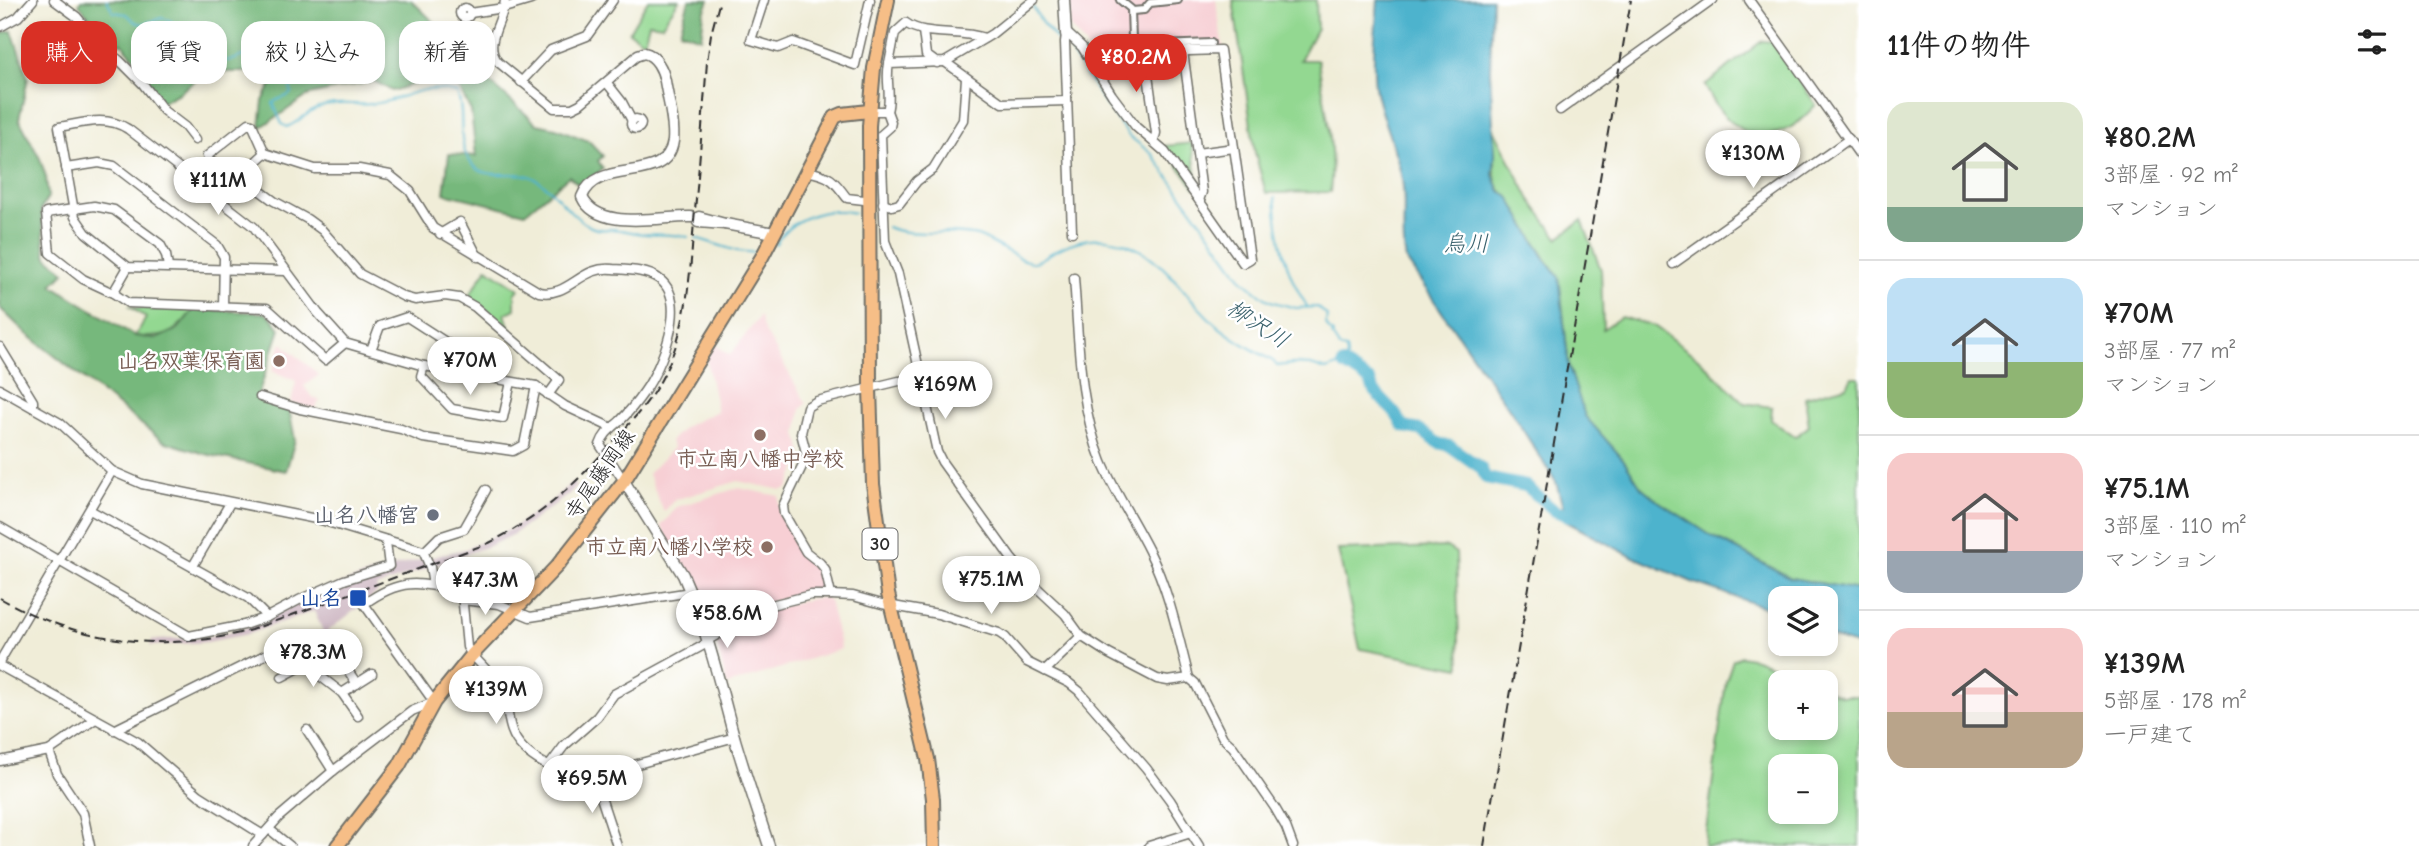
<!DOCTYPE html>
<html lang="ja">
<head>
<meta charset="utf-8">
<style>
	:root { --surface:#fff; --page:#f6f6f6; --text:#222; --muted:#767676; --line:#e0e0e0; --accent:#d93025 }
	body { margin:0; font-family:"Comic Neue","Klee One",sans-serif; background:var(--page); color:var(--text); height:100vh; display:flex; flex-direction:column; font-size:26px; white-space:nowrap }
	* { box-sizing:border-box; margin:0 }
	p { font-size:23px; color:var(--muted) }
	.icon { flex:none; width:38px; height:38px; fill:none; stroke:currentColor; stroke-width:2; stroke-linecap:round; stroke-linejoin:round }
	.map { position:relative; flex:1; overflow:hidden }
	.side { display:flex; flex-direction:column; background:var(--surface); width:560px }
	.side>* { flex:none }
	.hud { position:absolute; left:21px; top:21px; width:665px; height:63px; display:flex; gap:14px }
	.tools { position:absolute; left:1768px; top:586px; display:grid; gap:14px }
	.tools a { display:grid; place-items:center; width:70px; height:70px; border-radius:14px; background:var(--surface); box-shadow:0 4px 10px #0003; font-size:35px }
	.price { position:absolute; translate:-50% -60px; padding:0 16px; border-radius:24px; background:#fff; color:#222; font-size:23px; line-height:46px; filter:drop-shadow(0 2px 4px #0008) }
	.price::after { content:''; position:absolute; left:50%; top:42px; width:21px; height:16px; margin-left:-10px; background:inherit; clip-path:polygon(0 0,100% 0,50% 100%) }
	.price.on { background:var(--accent); color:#fff }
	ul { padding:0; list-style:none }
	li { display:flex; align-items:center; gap:21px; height:175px; padding:0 28px }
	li+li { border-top:2px solid var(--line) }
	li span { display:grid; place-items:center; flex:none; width:196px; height:140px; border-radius:21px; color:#555 }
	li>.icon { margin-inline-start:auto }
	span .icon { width:84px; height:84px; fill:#fffc; stroke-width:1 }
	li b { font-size:30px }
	h2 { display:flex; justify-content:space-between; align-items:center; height:84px; padding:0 28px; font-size:30px }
	.pill { padding:0 24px; border-radius:21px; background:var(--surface); box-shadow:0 4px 10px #0003; font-size:24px; line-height:63px }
	.pill.on { background:var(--accent); color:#fff }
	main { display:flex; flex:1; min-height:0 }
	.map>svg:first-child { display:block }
	.built { fill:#f7cfd4 }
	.industrial { fill:#d2bdc8 }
	.green { fill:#93d891; stroke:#5f825e; stroke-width:2; fill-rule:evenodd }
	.forest { fill:#76b87b; stroke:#507253; stroke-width:2 }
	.water { fill:#4eb3cd; stroke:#3c6f7c; stroke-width:2 }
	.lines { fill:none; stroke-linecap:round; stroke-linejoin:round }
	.stream { stroke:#4eb3cd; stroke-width:2 }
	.river { stroke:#4eb3cd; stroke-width:12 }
	.pedestrian-casing { stroke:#706f68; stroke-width:10 }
	.minor-casing { stroke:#706f68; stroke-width:11 }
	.tertiary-casing { stroke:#706f68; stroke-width:13 }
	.primary-casing { stroke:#706f68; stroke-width:16 }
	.pedestrian { stroke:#fff; stroke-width:6 }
	.minor { stroke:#fff; stroke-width:8 }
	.tertiary { stroke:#fff; stroke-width:10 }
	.primary { stroke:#f6be87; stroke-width:12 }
	.rail { stroke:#2b2b2b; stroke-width:2; stroke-dasharray:10 5; stroke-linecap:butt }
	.education-dot { fill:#8d6e63; stroke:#fff; stroke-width:2.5 }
	.worship-dot { fill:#6b7280; stroke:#fff; stroke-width:2.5 }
	.transit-dot { fill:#1a4fb4; stroke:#fff; stroke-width:2.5 }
	.labels { text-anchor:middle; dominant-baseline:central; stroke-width:5; stroke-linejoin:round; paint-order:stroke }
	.shield { fill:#fff; stroke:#6b6b6b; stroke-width:2 }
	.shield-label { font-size:19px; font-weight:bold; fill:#2b2b2b }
	.education-label { font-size:21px; font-weight:bold; fill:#785e54; stroke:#fff; text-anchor:end }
	.street-label { font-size:21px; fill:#2b2b2b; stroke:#fff }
	.worship-label { font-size:21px; font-weight:bold; fill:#5b616d; stroke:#fff; text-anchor:end }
	.transit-label { font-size:21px; font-weight:bold; fill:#164399; stroke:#fff; text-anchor:end }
	.water-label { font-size:23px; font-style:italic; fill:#39616c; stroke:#fff }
</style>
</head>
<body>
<main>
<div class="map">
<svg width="1859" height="846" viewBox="0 0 1859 846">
	<rect width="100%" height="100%" fill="#fff"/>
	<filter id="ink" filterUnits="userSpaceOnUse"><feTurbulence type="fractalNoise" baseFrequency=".0143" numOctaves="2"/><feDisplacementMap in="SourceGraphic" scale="14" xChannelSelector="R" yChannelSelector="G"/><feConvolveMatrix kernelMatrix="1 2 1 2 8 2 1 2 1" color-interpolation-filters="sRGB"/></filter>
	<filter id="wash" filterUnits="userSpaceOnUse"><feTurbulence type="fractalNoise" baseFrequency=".00686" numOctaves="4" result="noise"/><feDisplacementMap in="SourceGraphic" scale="28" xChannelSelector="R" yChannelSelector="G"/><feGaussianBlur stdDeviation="1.57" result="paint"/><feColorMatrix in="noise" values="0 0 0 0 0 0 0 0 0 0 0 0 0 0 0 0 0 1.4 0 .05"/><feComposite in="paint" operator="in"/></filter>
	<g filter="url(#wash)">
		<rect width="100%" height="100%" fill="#f0edd8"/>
		<g class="built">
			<path d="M1069,0h147l7,47 -134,3 -19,-23z"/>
			<path d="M760,316l3,12 43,75 -5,6 -4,24 5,22 -14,33 -6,2 -44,-9 -64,19 -10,12 -16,-38 25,-26 -3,-7 16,-15 31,-15 -11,-53 8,-14 16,11z"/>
			<path d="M282,343l37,32 -15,11 7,10 9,5 -6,8 -23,-6 5,-22 -24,-10z"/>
			<path d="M738,488l41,8 1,18 24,41 15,11 8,25 -20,2 -40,10 -52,28 -3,-2 -12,-32 -15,-29 -24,-42 16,-19z"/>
			<path d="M825,598l4,3 12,48 -114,36 -11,-43 4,-6 51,-27 40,-10z"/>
		</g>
		<path class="industrial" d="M572,482l4,4 -8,9 -54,39 -23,11 -115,42 2,5 -54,42 -10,-23 -66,23 -41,8 -57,4 2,-6 54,-3 39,-9 100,-46 47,-15 73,-18 46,-20 38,-26z"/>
		<g class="green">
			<path d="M648,0h31l-17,25 -13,-2 -5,19 -15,-10z"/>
			<path d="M1233,0h83l1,28 -17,32h18c6,44 18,87 12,132l-64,1 -11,-40z"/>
			<path d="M1762,41l12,1 42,63c-8,7 -15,17 -25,22 -40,23 -70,-7 -86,-42z"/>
			<path d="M1492,125l37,73 29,40 24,-18 19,50 2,59 18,-12 33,9 45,33 45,44 28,4 -1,13 24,17 14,-11 -4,-29 42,-11 5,-9h7v213l-68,-12 -78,-41 -55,-36 -17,-14 -18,-28 -38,-42 -16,-50 -10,-90 -13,-18 -37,-61c-19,-14 -13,-25 -14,-45 -1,-9 -2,-19 -3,-28z"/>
			<path d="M1192,143l6,44 -3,1 -31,-42z"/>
			<path d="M487,268l32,21 -4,5v15l-10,5 5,16 -41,-34z"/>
			<path d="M129,306l8,2 57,1c-19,24 -28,31 -59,27l11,-18z"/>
			<path d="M1447,547l9,6 4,115 -100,-19 -22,-99z"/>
			<path d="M1741,656l15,3 54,23h-30v46h45v-39l17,7h17v150h-155l22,-165 7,-21zM1780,766h45v46h-45z"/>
		</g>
		<g class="forest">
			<path d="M81,0h330l30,29 -1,6c6,9 15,10 22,18 11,11 15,26 31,32l44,39 19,4 33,13 14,15 -5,5 5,8 -20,15h-5l-9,-8 -44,37 -81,-20 5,-39 27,2 -5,-45 -12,-23 -26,-10 -41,13 -18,-10 -65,14 -49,33 3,-27 11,-22 -8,-7h-60l-27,21 -17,9 -21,-24 2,-10 -21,-25 -6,1 -13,-9 -24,-31z"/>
			<path d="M689,0h20l-5,13 -3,25 -21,-7z"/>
			<path d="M12,31l16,47 -9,41 21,40 6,18 2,20 -7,12 4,40 2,8 18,15 -13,13 83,51 21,3 22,-10 16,-20 71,4 8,6 7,10 -23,69 32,11 6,31 -9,31 -81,-17 -42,-13 -136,-107 -27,-26v-275z"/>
		</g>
		<path class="water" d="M1378,0h114l-2,72 5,83 -2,20 7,16 9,6 36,62 14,18 10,90 16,49 38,43 18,28 17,14 55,36 78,41 68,12v56l-34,-11v-37h-45v24l-7,-12 -81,-28 -65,-28 -60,-32 -11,-40 -44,-69 -106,-153c-6,-26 1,-54 -4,-80 -5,-31 -20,-58 -26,-88 -5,-25 0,-66 2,-92z"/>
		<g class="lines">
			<g class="stream">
				<path d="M107,0l6,12 14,2 8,8 8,2 19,-6 9,3 13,13 8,41 6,-2 2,-6 10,-5 23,-2 19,-8 37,25 2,16c-5,6 -12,4 -18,10l9,21 5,3c13,-5 21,-17 37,-21 16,-5 32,0 48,-2 37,-4 43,-22 85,-11 10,23 -3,50 15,71 14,17 39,6 57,12 25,9 38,39 62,51 8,4 14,2 21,2 11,1 22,4 33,5 14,1 28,0 43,3"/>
				<path d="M1033,7l9,16 17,19"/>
				<path d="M1275,198c3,39 10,75 32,108"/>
				<path d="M887,227c24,11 62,2 90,9 15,4 46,28 57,26 7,-1 13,-7 19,-10 24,-13 44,-18 71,-9 39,13 59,50 87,77 18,17 41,29 62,41l4,5 15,-2 19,1 15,5 17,-6 4,-7 -1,-8 -6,-1 -8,-12 1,-3c-7,-5 -8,-9 -6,-17l-9,-9 -22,1 -23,-6 -8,-4 -22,-18 -91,-126 -23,-18 -21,-28 -38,-57"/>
				<path d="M696,238l41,13 22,2"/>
				<path d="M775,245c15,-27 50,-39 80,-32"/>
			</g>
			<path class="river" d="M1343,364l27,17 4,10 21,22 9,14 16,3 18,13 12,3 31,22 5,10 40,8 29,25 23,8"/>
		</g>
	</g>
	<g filter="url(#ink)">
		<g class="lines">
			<defs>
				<g id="pedestrian">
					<path d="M1120,0l11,9 1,31 3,6 76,-3"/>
					<path d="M1132,11l12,-1 6,-7 28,-3"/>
				</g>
				<g id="minor">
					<path d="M54,0l23,17 25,30 17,13 24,24 21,27 21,16 10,13"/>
					<path d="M505,0c-1,21 -23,43 -7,62l56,46h18l8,-4 58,-49"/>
					<path d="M764,0l-13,40 27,8 15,-6 62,23 15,-65"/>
					<path d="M1749,0l110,154"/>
					<circle cx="465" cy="13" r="5"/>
					<path d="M470,13l34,-5 27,-8"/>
					<path d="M0,27l18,-10 15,-17"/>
					<path d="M923,31l3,24 11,8"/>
					<path d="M1183,51l19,141 -3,8"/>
					<path d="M1145,53l11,80 -2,8"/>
					<path d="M945,62l57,41 65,-2"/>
					<path d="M889,64l6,-31 11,-10c18,14 53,6 79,15"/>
					<path d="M521,82l30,-32 36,-14 26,-36"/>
					<path d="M607,83l15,19 10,19"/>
					<path d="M1560,110l153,-110"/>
					<path d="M869,111h18l4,11 -1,5 -9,8 4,106 13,33 39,178 5,10 69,96 23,27 31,29 16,22 28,18 48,25 11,2 21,-3"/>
					<path d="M887,111c5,-15 -2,-31 2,-47l56,-2 47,-28 42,-34"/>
					<circle cx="636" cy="124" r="5"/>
					<path d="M1197,153l37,-5"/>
					<path d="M66,168l33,-5 15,3 103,79 7,12 -1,50"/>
					<path d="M807,171c24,5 26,8 40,27l17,2"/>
					<path d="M240,176h-3l-29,-16 -1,-4 42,-33 3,1 13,29"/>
					<path d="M883,203l9,3 7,-2 18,-23 16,-12 30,-49 3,-42"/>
					<path d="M1072,232l-7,-190 1,-8h2l14,13 30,48 24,32 29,25 78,111 7,-4 -30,-209 -121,4 -9,5"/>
					<path d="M440,234l20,-12 18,35"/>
					<path d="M1673,264l176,-125"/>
					<path d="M168,267l-2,-12 -6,-11 -46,-34 -20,-4 -48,7 4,40 33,26 30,14 15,10 139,5 58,52 20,-17"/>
					<path d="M286,271l-158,-4 -42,-34 -11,-16 -16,-90c24,-4 47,-12 69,2l126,98 64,86 27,30 79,23 112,20 29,20 47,22"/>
					<path d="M1074,278c5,61 4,125 28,184 13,31 32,59 47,89 20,40 29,84 40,127l6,5 28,55 10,9 42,61 11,19 7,19"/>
					<path d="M113,293l15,-26"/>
					<path d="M0,347l33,54v6"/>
					<path d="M371,350l9,-24 27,-9 59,38 -5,17"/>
					<path d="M424,366l-3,10 31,33 51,9 8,-36"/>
					<path d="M0,389l60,34 52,48 30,13 179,36 102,31 7,16 3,18"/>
					<path d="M548,395l11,-15 -84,-73 -16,-9 -14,-2 -30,4 -11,-3 -44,-23 -38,-44 -15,-11 -33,-18 -34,-25 25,-23 50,16h44l31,6 20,16 23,37 106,64c30,6 42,-27 74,-23 14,1 34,1 46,10 31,22 2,89 -15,113 -7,10 -15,20 -24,29 -9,8 -16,12 -20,24l24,36"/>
					<path d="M260,397l40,12 101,20 22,9 90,13 11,-6 12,-59"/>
					<path d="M90,510l158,88 19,19"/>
					<path d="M0,527l189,109 55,-11 23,-8 32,-17 45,-20 45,-14 -3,-24"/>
					<path d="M424,552l15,-15 25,-8 22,-39"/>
					<path d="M459,562l8,85c6,11 14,16 21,25 5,7 9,15 14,23 7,12 5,23 10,36 9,26 49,44 75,47l148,-41"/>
					<path d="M193,566l37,-63"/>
					<path d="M831,595l-6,-26 -5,-6 -14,-11 -22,-38 -1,-8 24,-50 -6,-23 6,-26 10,-6 82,-20h21"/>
					<path d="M462,600l37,4 31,13 161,-25"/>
					<path d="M335,651l22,33"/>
					<path d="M0,661l112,-190"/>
					<path d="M0,666l138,76 61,53 64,40"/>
					<path d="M1045,671l36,-35"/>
					<path d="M282,677l28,-15"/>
					<path d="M342,693l30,-19"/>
					<path d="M114,730l179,-89 27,35 22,17 16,23"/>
					<path d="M307,730l26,41"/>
					<path d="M49,751l8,23 26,39 7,33"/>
					<path d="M0,761l49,-10 45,-31"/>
					<path d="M549,766l15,-20 33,-29 17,-23 90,-49 4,-5 63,-35 40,-10h20l22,1 29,8 56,10 61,19 6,4 22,25 42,21 10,8 67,77 24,32 29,46"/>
					<path d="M594,776l23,70"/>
					<path d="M269,829l21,17"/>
					<path d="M253,846l26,-29 54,-46 79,-60 22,-9 -70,-98c37,-27 55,-22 97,-12"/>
					<path d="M1149,846l42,-13"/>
				</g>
				<g id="tertiary">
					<path d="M1064,0l2,34"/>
					<path d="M638,55l6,-2c12,2 19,17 21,28 3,19 10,42 8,60 -6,46 -76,15 -91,56 16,35 79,19 109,20"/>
					<path d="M698,222l27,2 -26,-7"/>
					<path d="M725,224l49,9"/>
					<path d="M624,481l59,94c23,51 36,105 50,158 11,38 24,76 36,113"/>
				</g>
				<g id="primary">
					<path d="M888,0l-14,68 -5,58 1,262 3,96 15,110 40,165 5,40 1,47"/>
					<path d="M337,846l62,-80 35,-64 38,-47 85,-89 67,-85 138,-224 73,-140 7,-3 27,-3"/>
				</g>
			</defs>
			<use href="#pedestrian" class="pedestrian-casing"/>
			<use href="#minor" class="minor-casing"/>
			<use href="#tertiary" class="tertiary-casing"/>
			<use href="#primary" class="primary-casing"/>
			<use href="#pedestrian" class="pedestrian"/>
			<use href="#minor" class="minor"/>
			<use href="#tertiary" class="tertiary"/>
			<use href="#primary" class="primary"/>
			<g class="rail">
				<path d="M0,598c76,44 165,56 251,32l238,-87c49,-25 76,-49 112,-88 22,-25 47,-49 62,-79 25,-48 27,-102 31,-155 5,-53 9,-106 13,-159l4,-28 9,-34"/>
				<path d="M1484,846l147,-846"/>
			</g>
		</g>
	</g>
	<g class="education-dot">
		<circle cx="279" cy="361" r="7"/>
		<circle cx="760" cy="435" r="7"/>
		<circle cx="767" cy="547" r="7"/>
	</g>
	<circle class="worship-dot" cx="433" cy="515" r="7"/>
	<rect class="transit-dot" x="349" y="589" width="18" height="18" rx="3.5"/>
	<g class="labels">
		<rect class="shield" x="862.5" y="528.5" width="35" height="31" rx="5"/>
		<g class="shield-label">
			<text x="880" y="544">30</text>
		</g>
		<g class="education-label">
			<text x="265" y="361">山名双葉保育園</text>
			<text x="760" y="459" text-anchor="middle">市立南八幡中学校</text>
			<text x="753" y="547">市立南八幡小学校</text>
		</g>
		<g class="street-label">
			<text transform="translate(600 474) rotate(-55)">寺尾藤岡線</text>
		</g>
		<g class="worship-label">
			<text x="419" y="515">山名八幡宮</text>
		</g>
		<g class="transit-label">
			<text x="342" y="598">山名</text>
		</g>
		<g class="water-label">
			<text x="1466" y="243">烏川</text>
			<text transform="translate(1258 324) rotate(33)">柳沢川</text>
		</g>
	</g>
</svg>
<div class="tools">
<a><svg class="icon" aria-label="layers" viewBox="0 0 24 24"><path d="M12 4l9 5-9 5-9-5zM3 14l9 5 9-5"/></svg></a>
<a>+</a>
<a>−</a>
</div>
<b class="price on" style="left:1136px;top:94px">¥80.2M</b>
<b class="price" style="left:1753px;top:190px">¥130M</b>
<b class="price" style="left:218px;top:217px">¥111M</b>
<b class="price" style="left:470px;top:397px">¥70M</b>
<b class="price" style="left:945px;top:421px">¥169M</b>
<b class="price" style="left:991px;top:616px">¥75.1M</b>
<b class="price" style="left:485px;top:617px">¥47.3M</b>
<b class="price" style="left:727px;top:650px">¥58.6M</b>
<b class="price" style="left:313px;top:689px">¥78.3M</b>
<b class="price" style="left:496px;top:726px">¥139M</b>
<b class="price" style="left:592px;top:815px">¥69.5M</b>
<div class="hud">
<a class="pill on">購入</a>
<a class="pill">賃貸</a>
<a class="pill">絞り込み</a>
<a class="pill">新着</a>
</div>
</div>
<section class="side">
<h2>11件の物件<svg class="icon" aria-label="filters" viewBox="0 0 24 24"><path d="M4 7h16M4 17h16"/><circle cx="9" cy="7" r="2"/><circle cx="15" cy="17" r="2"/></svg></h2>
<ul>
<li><span style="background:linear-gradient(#dfe7d0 75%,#7fa58c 0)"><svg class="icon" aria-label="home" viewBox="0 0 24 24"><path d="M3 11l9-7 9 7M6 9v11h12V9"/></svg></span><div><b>¥80.2M</b><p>3部屋 · 92 m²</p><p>マンション</p></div></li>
<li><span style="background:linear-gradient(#bfe0f5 60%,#8fb573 0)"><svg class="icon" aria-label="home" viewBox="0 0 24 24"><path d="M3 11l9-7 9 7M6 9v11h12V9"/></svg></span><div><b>¥70M</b><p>3部屋 · 77 m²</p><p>マンション</p></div></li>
<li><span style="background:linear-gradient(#f6c9c9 70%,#9aa5b1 0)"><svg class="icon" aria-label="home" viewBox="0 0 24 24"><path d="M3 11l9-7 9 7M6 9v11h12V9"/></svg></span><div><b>¥75.1M</b><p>3部屋 · 110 m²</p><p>マンション</p></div></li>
<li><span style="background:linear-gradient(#f6c9c9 60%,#b9a48a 0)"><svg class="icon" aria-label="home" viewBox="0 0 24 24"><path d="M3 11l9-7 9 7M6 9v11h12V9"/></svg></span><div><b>¥139M</b><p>5部屋 · 178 m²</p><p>一戸建て</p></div></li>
</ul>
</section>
</main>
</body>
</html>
